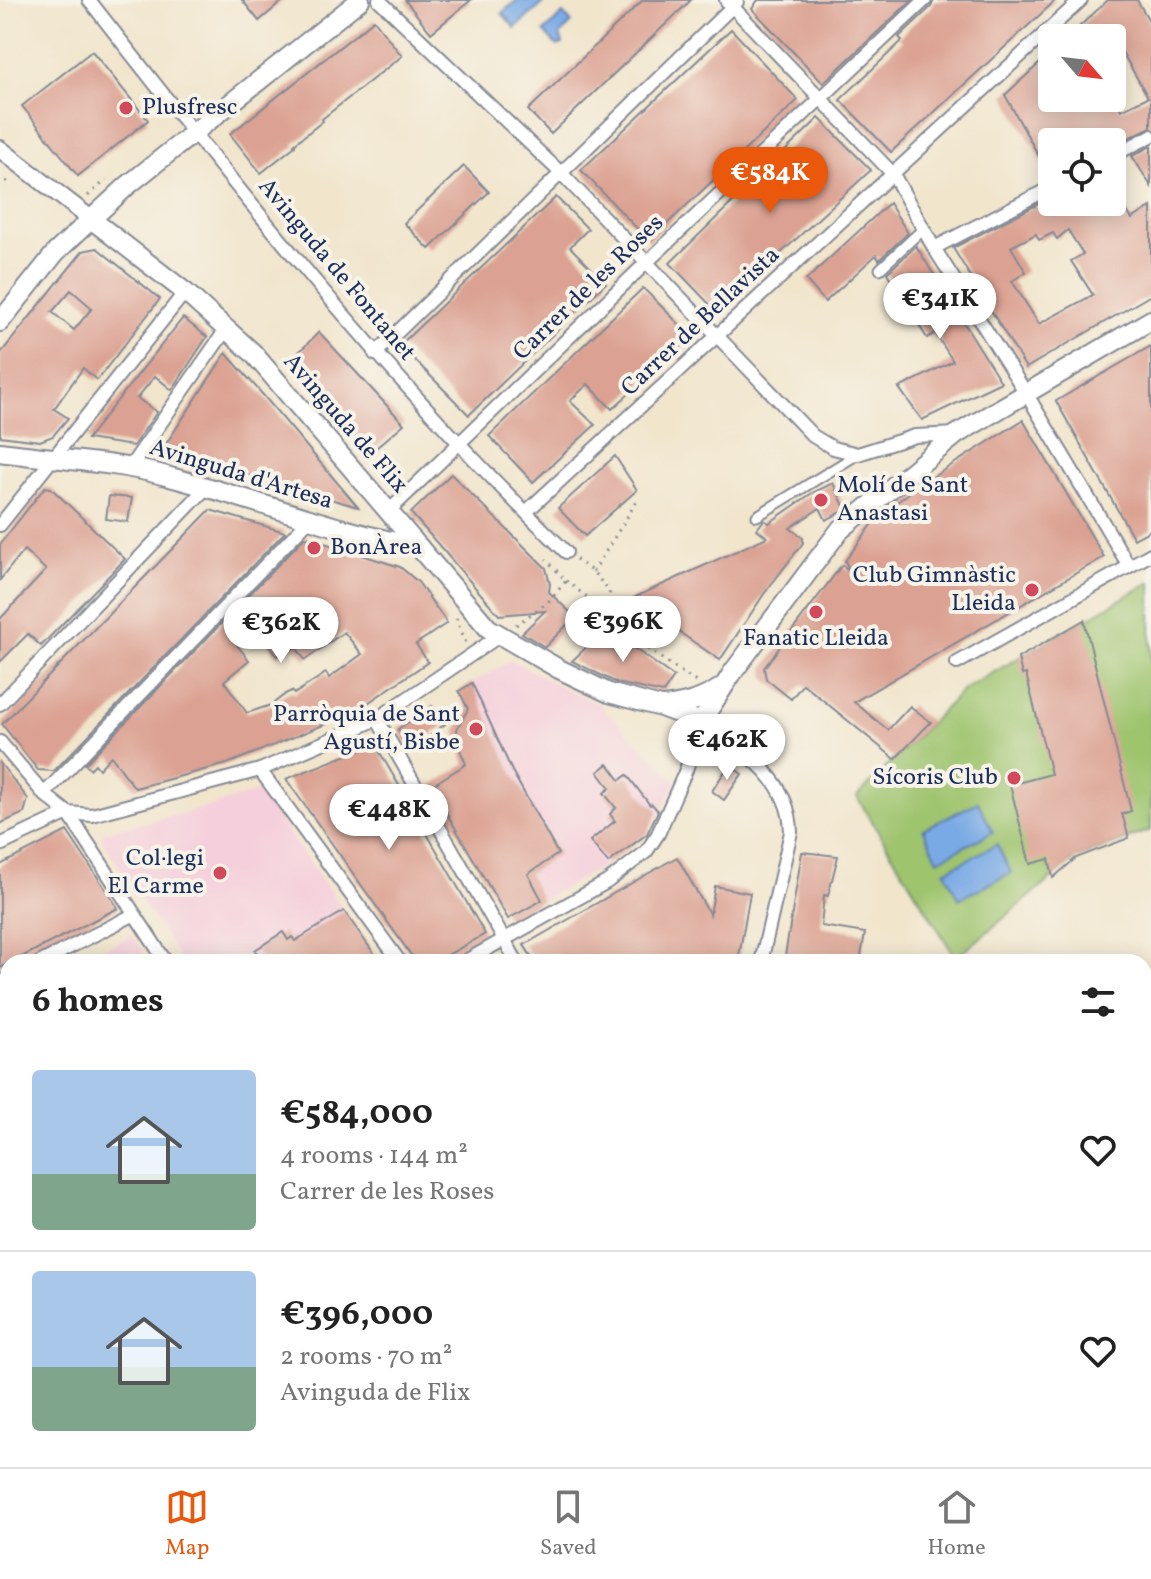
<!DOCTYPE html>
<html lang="en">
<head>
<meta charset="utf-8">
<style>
	:root { --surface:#fff; --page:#f2f2f2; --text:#222; --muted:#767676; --line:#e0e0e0; --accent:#ea580c }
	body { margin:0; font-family:Vollkorn,serif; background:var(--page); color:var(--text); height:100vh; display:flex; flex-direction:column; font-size:30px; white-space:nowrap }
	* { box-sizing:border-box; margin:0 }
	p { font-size:26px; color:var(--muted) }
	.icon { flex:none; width:44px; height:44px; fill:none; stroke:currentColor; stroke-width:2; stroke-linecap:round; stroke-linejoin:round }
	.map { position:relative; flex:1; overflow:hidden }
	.sheet { position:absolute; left:0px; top:954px; width:1152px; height:514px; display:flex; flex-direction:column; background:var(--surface); border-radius:24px 24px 0 0; box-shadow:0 4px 20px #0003 }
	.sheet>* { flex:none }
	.needle { width:52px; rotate:118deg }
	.buttons { position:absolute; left:1038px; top:24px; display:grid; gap:16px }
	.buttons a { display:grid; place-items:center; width:88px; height:88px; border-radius:8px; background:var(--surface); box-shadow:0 4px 20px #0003; font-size:40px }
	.price { position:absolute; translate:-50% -68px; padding:0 18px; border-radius:28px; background:#fff; color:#222; font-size:26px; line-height:52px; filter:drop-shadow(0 2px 4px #0008) }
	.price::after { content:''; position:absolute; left:50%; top:48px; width:24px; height:18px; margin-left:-12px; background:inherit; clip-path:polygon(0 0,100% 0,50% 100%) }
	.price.active { background:var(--accent); color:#fff }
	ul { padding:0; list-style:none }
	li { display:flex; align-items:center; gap:24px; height:200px; padding:0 32px }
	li+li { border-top:2px solid var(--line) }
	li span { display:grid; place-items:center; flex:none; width:224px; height:160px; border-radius:8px; color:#555 }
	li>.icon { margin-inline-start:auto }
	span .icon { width:96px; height:96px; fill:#fffc; stroke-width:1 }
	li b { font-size:34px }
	h2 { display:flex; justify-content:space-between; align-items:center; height:96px; padding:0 32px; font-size:34px }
	.tabs { display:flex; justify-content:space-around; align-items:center; height:112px; border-top:2px solid var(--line); background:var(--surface); font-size:22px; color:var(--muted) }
	.tabs a { display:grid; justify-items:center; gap:4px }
	.tabs .active { color:var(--accent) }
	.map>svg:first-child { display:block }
	.built { fill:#f5cfdb }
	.green { fill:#9fc46e; stroke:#5d7a66; stroke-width:2 }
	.water { fill:#7aaae5; stroke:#4a6ca2; stroke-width:2 }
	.building { fill:#dba192; fill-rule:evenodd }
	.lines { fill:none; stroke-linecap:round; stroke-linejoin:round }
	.pedestrian-casing { stroke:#868a95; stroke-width:13 }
	.minor-casing { stroke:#868a95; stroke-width:16 }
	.tertiary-casing { stroke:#868a95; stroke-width:20 }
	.secondary-casing { stroke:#868a95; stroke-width:22 }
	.path { stroke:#868a95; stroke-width:3; stroke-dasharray:2 6; stroke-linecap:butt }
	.pedestrian { stroke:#fff; stroke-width:9 }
	.minor { stroke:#fff; stroke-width:12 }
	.tertiary { stroke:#fff; stroke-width:16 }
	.secondary { stroke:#fff; stroke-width:18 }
	.poi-dot { fill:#d1495b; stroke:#f7f3e8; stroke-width:3 }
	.labels { text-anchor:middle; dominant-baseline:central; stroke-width:8; stroke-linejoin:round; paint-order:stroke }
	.poi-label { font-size:24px; fill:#1b2f5e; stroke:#f7f3e8; text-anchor:end }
	.street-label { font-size:24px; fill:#1b2f5e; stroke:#f7f3e8 }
</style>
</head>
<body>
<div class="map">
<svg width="1151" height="1467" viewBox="0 0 1151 1467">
	<rect width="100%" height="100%" fill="#f7f3e8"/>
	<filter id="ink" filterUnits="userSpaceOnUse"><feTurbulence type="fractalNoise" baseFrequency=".0125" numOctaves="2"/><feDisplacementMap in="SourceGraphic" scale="16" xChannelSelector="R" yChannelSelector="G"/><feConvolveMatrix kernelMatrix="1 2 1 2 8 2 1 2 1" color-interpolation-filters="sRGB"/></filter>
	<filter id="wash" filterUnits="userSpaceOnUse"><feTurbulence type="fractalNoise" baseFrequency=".006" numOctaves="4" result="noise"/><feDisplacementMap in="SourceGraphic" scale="32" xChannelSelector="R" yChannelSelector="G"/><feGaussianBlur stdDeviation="1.8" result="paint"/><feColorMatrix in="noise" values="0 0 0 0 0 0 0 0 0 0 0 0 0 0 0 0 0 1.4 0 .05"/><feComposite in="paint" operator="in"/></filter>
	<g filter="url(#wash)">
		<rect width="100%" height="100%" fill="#f1e5cc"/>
		<g class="built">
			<path d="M511,660l43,23 45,21 78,78 -30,52 -39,29 -65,37 -15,-26 30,-21 -46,-82 -40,-88z"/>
			<path d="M259,791l85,120 37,51h-199l-80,-122 2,-8 94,-22z"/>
			<path d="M132,935l18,27h-72z"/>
		</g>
		<g class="green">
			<path d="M1151,582v248l-75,28 -120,100 -99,-161 106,-107z"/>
			<path d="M0,1295l8,11v93l-8,4z"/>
		</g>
		<g class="water">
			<path d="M517,0h22l4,4 -28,24 -13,-15z"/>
			<path d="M563,14l9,9 -12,12 3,9 -6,2 -13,-14z"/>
			<path d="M978,802l15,30 -55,28 -15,-31z"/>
			<path d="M997,844l14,29 -52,26 -14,-28z"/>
		</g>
		<g id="blocks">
			<g class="building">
				<path d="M242,0h42l-25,21z"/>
				<path d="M405,0h66l-40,33z"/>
				<path d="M643,0h48l-140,134 -23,-24z"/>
				<path d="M758,0h154l-89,83 -71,-74z"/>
				<path d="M934,0h122l-165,152 -51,-52 62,-59 -3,-4 32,-30z"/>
				<path d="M1108,0h29l14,24v103l-39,19v-4h-60l-1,36 -46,-83 47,-43v46h62l7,12 27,-13 -34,-59h-47z"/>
				<path d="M374,20l28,36 -80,63 1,2 -29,23 1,2 -34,27 -31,-39z"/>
				<path d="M731,29l67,71 -149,141 -68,-71z"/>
				<path d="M92,51l56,69 -70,56 -56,-70z"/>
				<path d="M819,118l52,52 -154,142 -47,-49z"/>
				<path d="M1151,146v40l-19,-30z"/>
				<path d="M464,166l25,26 -60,57 -25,-26z"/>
				<path d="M556,197l32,32 -18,18 36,36 -137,132 -69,-70z"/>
				<path d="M1052,197v5h69l11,17 19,-12v88l-125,73 -73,-120zM1068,230l15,24 -12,7 22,34 -54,29 -27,-43 14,-9 -15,-25 25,-13 3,6 14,-7 4,6z"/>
				<path d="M889,203l19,30 -29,27 -3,-5 -51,47 -19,-22z"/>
				<path d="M916,246l85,136 -79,38 -23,-32 54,-27 -18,-28 -8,5 -40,-65z"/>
				<path d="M97,248l63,51 -63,81 -14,-12 -29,41 14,9 -15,18 -13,5 -40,-5v-82l83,-103zM71,290l21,18 -18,22 -22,-18z"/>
				<path d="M643,288l49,49 -80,72 -24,-25 -18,17 25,24 -62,57 -44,-46z"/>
				<path d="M183,318l24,19 -35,53 -17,-14 -18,22 20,14 -24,34 -46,-7z"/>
				<path d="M319,332l85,92 -35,30 -79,-93z"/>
				<path d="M1151,346v184l-17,9 -78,-138z"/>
				<path d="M226,353l37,42 95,112 -196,-57z"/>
				<path d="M1023,420l81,137 -250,145 34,28 22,-24 21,16 -36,37 -92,-75 -12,15 -25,-20 -2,-11 78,-103 8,6 -5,-10 33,-44 36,-28z"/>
				<path d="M615,456l22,34 -52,46 -27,-28z"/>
				<path d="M451,474l95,94 4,16 -1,8 26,25 -30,30 -23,-14 23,-22 -46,4 -88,-102z"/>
				<path d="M833,483l13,27 -20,10 -6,-12 -30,20 13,10v5l-39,51 -44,66 -89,-61 136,-62 -10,-8 7,-9 5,3 43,-30z"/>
				<path d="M45,487l6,1 74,71 -84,87 -13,-12 -28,28v-43l46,-49 -22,-20 -24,30v-36z"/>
				<path d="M109,496l23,2 -4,24 -22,-3z"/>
				<path d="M210,510l75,22 -231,239 -16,-1 -36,-46z"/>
				<path d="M305,537l95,30 18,15 29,41 -31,21 12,18 -75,51 -126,51 -92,24 -24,-32 -12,13 -4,-5 -5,5 -5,-5zM254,623l23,33 19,-9 9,13 39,-28 18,22 -33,24 -3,-5 -32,21 -2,-3 -5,2 -16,12 -24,8 -23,-32 25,-21 -16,-20z"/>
				<path d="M1084,620l47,191 -9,3 7,24 -53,20 -23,20 -4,-19 -19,5 -20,-79 41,-11 -25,-100 -4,1 -4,-17z"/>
				<path d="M606,628l68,49 -11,16 -46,-10 -45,-22z"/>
				<path d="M472,683l40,88 46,83 -30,20 14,26 -34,19 -77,-133 35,-22 -8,-19 -1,-16 11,-20 -9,-18z"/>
				<path d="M432,706l13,18 -34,27 -13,-22z"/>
				<path d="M375,744l110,190 -50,28h-19l-130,-183z"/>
				<path d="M0,763l28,36 -4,14 -24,11z"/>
				<path d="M608,764l12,16 7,-5 23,30 2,-1 6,7 -11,23 -39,29 -18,-22 25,-20 -5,-7 6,-6 -12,-15 6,-5 -12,-16z"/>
				<path d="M729,765l13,9 -18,26 -12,-9z"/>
				<path d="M67,831l51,77 -118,60v-103z"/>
				<path d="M802,852l36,4 -10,40 -4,-1 -3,31 44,7 -5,29h-76z"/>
				<path d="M677,857l33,58 5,-29 35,7 -12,69h-139l-2,-5 -9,5h-53l-11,-17z"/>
				<path d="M344,911l36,51h-117l-8,-12 28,-18 5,8 4,-3 3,4z"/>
			</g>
		</g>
	</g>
	<g filter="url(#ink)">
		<use href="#blocks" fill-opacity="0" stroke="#868a95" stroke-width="2"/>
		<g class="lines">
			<defs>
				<g id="pedestrian">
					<path d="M880,269l43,-40"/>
					<path d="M757,516l101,-62"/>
				</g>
				<g id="minor">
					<path d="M89,0c150,192 302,383 477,552"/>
					<path d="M379,0l183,174 251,262 20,12 25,6 57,-18 42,-2"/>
					<path d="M726,0l167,174 41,74 92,145 103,173"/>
					<path d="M1112,156l39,-20"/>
					<path d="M934,248l118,-61"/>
					<path d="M375,354l362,-352"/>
					<path d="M130,467l97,-139"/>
					<path d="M389,511l257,-248 279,-263"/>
					<path d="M526,512l555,-512"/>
					<path d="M0,525l185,-233"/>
					<path d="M957,663l194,-109"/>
					<path d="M0,704l206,-216"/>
					<path d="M377,719l140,243"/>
					<path d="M0,742l44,52 24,19 98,149"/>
					<path d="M260,770l140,192"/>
					<path d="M44,794l265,-274"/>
					<path d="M0,845l68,-32 24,2 168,-45 97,-42 20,-9 122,-83"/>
					<path d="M41,962l92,-47"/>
					<path d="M464,962l143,-80 39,-30 12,-18 28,-64 15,-48c41,28 89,55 90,110l-30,130"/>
					<path d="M0,983l8,-4"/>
					<path d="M0,1053l8,12"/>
					<path d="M0,1273l8,11"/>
					<path d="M0,1411l8,-4"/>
					<path d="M113,1460l3,7"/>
					<path d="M321,1460l3,7"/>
					<path d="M570,1460l2,7"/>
					<path d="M777,1460l1,7"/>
					<path d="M278,1467l15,-7"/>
					<path d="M976,1467l23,-7"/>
				</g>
				<path id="tertiary" d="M0,149l91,70"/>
				<g id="secondary">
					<path d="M91,219l94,73 68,61 235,275 71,41 50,24 52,14 40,15 32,-50 106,-141 118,-97 194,-114"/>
					<path d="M0,322l56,-70 71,-66 233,-186"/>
					<path d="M0,452c57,8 115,9 170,25 84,22 164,54 249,70"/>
					<path d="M664,707c22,-3 39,-7 58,-20"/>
				</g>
			</defs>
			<use href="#pedestrian" class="pedestrian-casing"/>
			<use href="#minor" class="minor-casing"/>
			<use href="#tertiary" class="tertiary-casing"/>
			<use href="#secondary" class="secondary-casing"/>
			<g class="path">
				<path d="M6,181l5,3"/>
				<path d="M88,196l18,-16"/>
				<path d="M576,559l17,13 17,20 -7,17"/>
				<path d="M593,572l44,-71"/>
				<path d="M566,581l37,28 -1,12 12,5 82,56"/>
				<path d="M456,618l10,25"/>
				<path d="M516,625l32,-23 18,-21 -20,-22"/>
			</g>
			<use href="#pedestrian" class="pedestrian"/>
			<use href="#minor" class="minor"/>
			<use href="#tertiary" class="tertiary"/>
			<use href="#secondary" class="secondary"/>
		</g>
	</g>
	<g class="poi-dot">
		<circle cx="126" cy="108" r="8"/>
		<circle cx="821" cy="500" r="8"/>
		<circle cx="314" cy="548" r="8"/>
		<circle cx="1032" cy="590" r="8"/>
		<circle cx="816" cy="612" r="8"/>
		<circle cx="476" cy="729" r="8"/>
		<circle cx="1014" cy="778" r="8"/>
		<circle cx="220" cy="873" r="8"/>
	</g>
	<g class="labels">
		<g class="poi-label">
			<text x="142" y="108" text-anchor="start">Plusfresc</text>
			<text x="837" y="486" text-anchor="start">Molí de Sant<tspan x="837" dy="28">Anastasi</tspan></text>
			<text x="330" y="548" text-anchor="start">BonÀrea</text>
			<text x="1016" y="576">Club Gimnàstic<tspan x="1016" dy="28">Lleida</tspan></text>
			<text x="816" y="639" text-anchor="middle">Fanatic Lleida</text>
			<text x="460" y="715">Parròquia de Sant<tspan x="460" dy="28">Agustí, Bisbe</tspan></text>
			<text x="998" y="778">Sícoris Club</text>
			<text x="204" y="859">Col·legi<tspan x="204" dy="28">El Carme</tspan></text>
		</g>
		<g class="street-label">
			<text transform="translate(336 270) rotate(50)">Avinguda de Fontanet</text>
			<text transform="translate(589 288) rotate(-44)">Carrer de les Roses</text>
			<text transform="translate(701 322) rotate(-43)">Carrer de Bellavista</text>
			<text transform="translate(345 424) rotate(49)">Avinguda de Flix</text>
			<text transform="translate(241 475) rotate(17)">Avinguda d'Artesa</text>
		</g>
	</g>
</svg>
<div class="buttons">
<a><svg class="needle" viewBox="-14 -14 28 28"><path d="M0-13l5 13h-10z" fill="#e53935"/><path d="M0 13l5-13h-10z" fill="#767676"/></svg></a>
<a><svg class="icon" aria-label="locate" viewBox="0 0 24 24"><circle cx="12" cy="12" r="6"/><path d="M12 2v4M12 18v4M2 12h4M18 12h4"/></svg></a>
</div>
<b class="price active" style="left:770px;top:215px">€584K</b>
<b class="price" style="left:940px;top:341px">€341K</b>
<b class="price" style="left:623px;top:664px">€396K</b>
<b class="price" style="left:281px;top:665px">€362K</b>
<b class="price" style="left:727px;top:782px">€462K</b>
<b class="price" style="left:389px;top:852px">€448K</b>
<section class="sheet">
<h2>6 homes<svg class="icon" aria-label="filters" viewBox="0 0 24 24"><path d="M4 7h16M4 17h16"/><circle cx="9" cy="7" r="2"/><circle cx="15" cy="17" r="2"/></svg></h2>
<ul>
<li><span style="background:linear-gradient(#a9c7e8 65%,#7fa58c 0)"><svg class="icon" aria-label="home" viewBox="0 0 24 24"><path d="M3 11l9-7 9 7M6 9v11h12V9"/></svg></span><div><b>€584,000</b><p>4 rooms · 144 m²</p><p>Carrer de les Roses</p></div><svg class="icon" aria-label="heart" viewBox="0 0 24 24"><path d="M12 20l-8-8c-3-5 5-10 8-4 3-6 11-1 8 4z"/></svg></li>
<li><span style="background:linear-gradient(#a9c7e8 60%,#7fa58c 0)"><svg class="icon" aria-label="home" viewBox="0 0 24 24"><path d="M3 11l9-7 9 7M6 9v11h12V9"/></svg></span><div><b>€396,000</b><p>2 rooms · 70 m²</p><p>Avinguda de Flix</p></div><svg class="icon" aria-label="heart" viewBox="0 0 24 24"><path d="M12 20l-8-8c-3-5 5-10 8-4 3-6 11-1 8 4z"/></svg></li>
</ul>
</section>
</div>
<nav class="tabs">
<a class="active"><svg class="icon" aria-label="map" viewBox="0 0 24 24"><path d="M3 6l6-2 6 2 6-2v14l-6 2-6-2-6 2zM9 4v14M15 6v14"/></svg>Map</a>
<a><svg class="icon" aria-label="saved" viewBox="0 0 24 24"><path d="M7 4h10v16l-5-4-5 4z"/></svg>Saved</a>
<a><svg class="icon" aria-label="home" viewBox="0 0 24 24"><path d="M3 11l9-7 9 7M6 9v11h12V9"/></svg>Home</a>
</nav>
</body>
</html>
